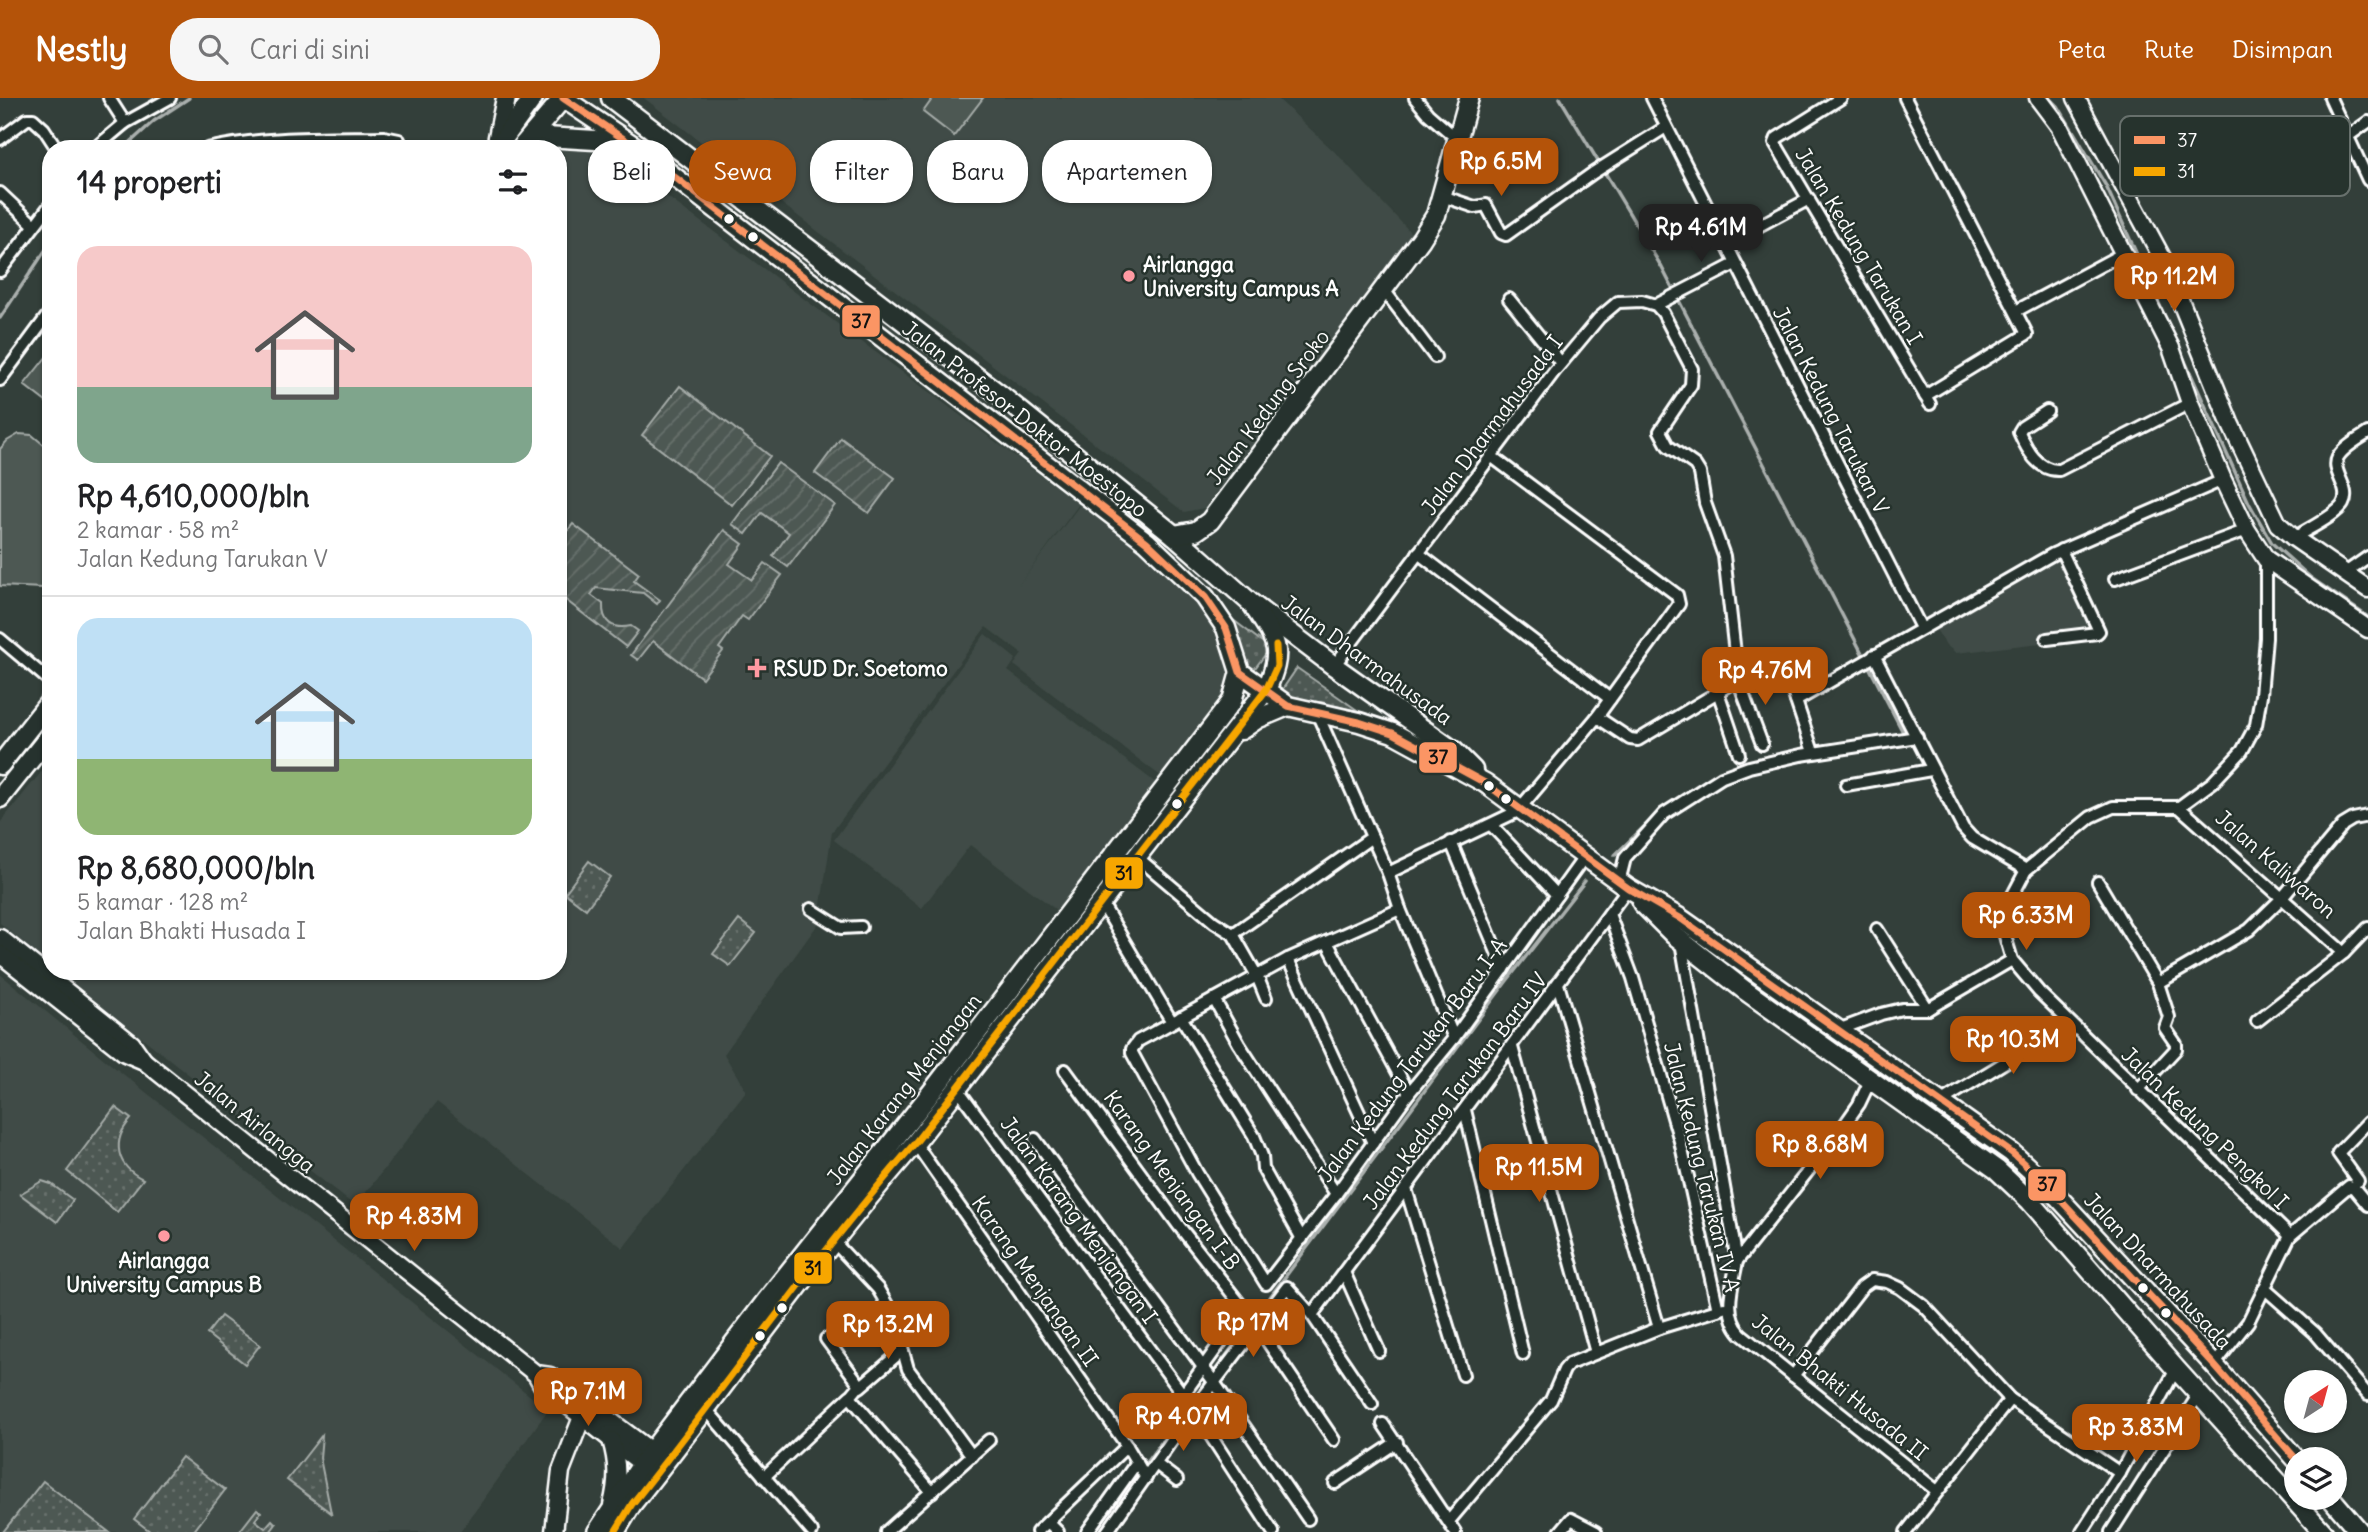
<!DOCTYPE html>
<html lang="id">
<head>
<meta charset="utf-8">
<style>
	:root { --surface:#fff; --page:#f6f6f6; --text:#202124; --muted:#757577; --line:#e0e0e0; --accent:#b45309 }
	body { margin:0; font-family:Delius,sans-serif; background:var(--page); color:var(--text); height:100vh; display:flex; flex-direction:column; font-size:26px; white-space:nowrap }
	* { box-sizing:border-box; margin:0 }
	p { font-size:23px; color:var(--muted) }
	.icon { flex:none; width:38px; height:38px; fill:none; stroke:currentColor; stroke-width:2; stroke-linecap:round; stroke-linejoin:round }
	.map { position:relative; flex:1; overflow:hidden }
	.sheet { position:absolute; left:42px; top:42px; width:525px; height:840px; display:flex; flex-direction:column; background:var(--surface); border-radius:28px; box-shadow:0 2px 5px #0004 }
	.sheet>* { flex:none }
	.top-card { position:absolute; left:588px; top:42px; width:665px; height:63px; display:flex; gap:14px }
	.needle { width:46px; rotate:36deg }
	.buttons { position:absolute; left:2284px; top:1272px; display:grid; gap:14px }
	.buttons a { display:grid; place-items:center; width:63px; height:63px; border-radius:50%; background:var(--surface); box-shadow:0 2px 5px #0004; font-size:35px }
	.price { position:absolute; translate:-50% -60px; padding:0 16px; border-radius:14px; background:var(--accent); color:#fff; font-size:23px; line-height:46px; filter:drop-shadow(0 2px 4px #0008) }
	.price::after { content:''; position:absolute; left:50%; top:42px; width:21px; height:16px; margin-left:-10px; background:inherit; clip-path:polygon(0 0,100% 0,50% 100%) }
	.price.selected { background:#222; color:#fff }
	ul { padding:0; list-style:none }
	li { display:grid; align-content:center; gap:14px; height:371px; padding:0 35px }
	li+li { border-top:2px solid var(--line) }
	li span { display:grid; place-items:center; height:217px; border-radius:21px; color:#555 }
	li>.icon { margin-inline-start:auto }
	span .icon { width:126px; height:126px; fill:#fffc; stroke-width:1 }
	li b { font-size:30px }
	h2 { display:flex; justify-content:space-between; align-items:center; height:84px; padding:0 35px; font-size:30px }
	.tag { padding:0 24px; border-radius:28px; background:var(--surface); box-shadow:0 2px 5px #0004; font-size:24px; line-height:63px }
	.tag.selected { background:var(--accent); color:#fff }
	header { display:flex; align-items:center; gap:42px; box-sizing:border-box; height:98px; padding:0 35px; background:var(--accent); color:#fff }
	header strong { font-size:33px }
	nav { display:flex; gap:38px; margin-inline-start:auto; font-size:24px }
	.search { width:490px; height:63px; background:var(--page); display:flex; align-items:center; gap:18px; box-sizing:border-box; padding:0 24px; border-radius:28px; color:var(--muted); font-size:26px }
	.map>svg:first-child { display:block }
	.built { fill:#404c47 }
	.grass { fill:url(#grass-dots); stroke:#a6aca9; stroke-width:2 }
	.garden { fill:url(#garden-furrows); stroke:#a6aca9; stroke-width:2 }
	.pitch { fill:#4d5853; stroke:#a6aca9; stroke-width:2 }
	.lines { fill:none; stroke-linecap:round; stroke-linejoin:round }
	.stream { stroke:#abb0ae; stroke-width:3.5 }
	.minor-casing { stroke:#fff; stroke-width:16 }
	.secondary-casing { stroke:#fff; stroke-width:21 }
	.primary-casing { stroke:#fff; stroke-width:23 }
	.minor { stroke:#26332d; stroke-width:10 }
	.secondary { stroke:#26332d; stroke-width:16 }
	.primary { stroke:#26332d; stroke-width:18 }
	.bus-1-casing { stroke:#26332d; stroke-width:12 }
	.bus-2-casing { stroke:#26332d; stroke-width:12 }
	.bus-1 { stroke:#fb9564; stroke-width:7 }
	.bus-2 { stroke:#f7a600; stroke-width:7 }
	.bus-dot { fill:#fff; stroke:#26332d; stroke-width:2.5 }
	.poi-dot { fill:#ff9aa2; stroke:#26332d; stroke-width:2.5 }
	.labels { text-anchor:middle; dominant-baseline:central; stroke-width:5; stroke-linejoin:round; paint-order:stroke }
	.street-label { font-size:21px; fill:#fff; stroke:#26332d }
	.poi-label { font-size:21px; font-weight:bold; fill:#fff; stroke:#26332d; text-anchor:start }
	.key { fill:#26332d; stroke:#67706c; stroke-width:2 }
	.key-label { font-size:19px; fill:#fff }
	.line-badge { stroke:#26332d; stroke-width:2.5 }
	.pale-badge-label { font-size:19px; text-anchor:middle; font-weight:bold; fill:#111 }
</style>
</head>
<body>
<header>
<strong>Nestly</strong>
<div class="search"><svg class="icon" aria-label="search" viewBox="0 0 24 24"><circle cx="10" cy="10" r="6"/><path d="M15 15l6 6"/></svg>Cari di sini</div>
<nav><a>Peta</a><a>Rute</a><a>Disimpan</a></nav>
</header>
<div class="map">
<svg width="2368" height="1434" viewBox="0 0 2368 1434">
	<defs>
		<pattern id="grass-dots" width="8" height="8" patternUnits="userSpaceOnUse" patternTransform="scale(1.75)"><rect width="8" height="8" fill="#4d5853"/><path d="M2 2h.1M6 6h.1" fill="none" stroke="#68716d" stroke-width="1.8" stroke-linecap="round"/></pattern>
		<pattern id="garden-furrows" width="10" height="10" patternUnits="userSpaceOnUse" patternTransform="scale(1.75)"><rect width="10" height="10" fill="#4d5853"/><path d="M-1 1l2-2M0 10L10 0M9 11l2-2" fill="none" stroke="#68716d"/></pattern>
	</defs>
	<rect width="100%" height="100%" fill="#333f3a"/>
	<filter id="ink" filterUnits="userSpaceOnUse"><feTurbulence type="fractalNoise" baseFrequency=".0143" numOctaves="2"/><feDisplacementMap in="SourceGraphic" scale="14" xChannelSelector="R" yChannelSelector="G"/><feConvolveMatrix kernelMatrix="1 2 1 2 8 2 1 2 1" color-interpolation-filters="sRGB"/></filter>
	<g filter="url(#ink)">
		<g class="built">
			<path d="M644,0h633l61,57 74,79 -208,274 -20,4z"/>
			<path d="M556,46l43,2 480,358 -61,82 62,-81 124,95 24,53 -1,39 -65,85 -148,-112 8,-11 -36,-27 -154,205 -14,92 -94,130 22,37 -123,157 -186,-146 -82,104 -297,-235h500v-822h-13z"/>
			<path d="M2060,455l40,83 -144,17 -10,-8 -14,-22z"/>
			<path d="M985,536l31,25 -8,12 148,112 -97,129 -89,-67 -48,63 -88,-68z"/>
			<path d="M51,662v205l-51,-42v-100z"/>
			<path d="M0,876l109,89 439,347 -88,122h-460z"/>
		</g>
		<g class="grass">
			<path d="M1232,521l38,29 -20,27z"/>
			<path d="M1297,570l63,44 -39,-10 -32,1 -11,-7z"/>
			<path d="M589,763l21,16 -24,32 -21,-16z"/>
			<path d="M739,822l17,13 -26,33 -17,-12z"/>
			<path d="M115,1009l16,12c-20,22 -15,47 12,60l-26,33 -50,-41z"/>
			<path d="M42,1083l9,3 22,16 -16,22 -37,-28z"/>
			<path d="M221,1218l39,29 -15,19 -38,-30z"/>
			<path d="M322,1337l-2,23 11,55 -44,-33z"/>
			<path d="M182,1359l43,33 -32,42h-42l-17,-13z"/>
			<path d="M43,1383l66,51h-106z"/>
		</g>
		<g class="garden">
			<path d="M680,288l90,70 -38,49 -90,-70z"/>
			<path d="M841,340l54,40 -26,35 -54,-40z"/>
			<path d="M778,365l57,42 -47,62 -15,-11 16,-23 -27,-20 -16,21 -14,-10z"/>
			<path d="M573,426l66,50 -5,7 26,19 -3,4 -14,-11 -47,-5 -5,7 12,9c-1,19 10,26 28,22l7,5 -12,16 -68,-53v-51z"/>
			<path d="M724,432l19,14 -14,20 23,16 13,-17 17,12 -34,45 -6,-4 -23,32 4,3 -21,27 -49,-37 -15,19 -7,-5z"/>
			<path d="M257,1411l4,3 -6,8 10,8 7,-8 4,4 -6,8h-31z"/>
		</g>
		<g class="pitch">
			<path d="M933,0h50l-29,38 -31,-24z"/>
			<path d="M51,253v55l-27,-21z"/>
			<path d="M19,336l13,1 19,16v134l-8,3 -43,-2v-137l7,-8z"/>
		</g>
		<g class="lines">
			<g class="stream">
				<path d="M1560,0l101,168 244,470"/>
				<path d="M2050,0l8,8 48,80 143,317 23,40 39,35 57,39"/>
				<path d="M123,51l31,-28 35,-23"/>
				<path d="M0,220l51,-76"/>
				<path d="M1750,664l19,-5"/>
				<path d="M1615,757l40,-39"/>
				<path d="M1094,1434l412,-550 79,-101"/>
			</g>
			<defs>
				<g id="minor">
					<path d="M109,0l16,25"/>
					<path d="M1415,0l13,16 29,25"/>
					<path d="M1652,0l269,530"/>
					<path d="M1841,0l-64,40 -2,5 155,261"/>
					<path d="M1905,0l122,236 -102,62"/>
					<path d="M2330,0l38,82"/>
					<path d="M2347,39l21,-15"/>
					<path d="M0,41l27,-20h6l11,10 13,20"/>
					<path d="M94,51l31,-26 45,-25"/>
					<path d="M207,51c58,-13 119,-11 177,-12l15,3"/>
					<path d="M0,95l34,32"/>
					<path d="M1442,98l33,11 11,-2 15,28 5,2 87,-62 73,-46"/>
					<path d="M1725,146l84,-45"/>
					<path d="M0,173l51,-67"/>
					<path d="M1384,192l51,67"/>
					<path d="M1509,201l52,64"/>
					<path d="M1656,207l79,-41"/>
					<path d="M2016,213l106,-57"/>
					<path d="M0,282l51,-69"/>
					<path d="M2047,313l-25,16 -3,5c8,18 19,39 40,38l131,-67"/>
					<path d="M2294,440c12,-8 43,-23 49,-34 9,-16 -13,-32 -5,-47 6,-10 21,-18 30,-24"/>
					<path d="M1418,455l192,146"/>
					<path d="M2266,461v79l-5,57 -5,30 -14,26 -29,31 -34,25h-66l-22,10 -65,53 -19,36 -4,23 9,31 27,32 251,244"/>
					<path d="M2345,475l23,-16"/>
					<path d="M2115,481l132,-49"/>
					<path d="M0,541l51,43"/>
					<path d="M2047,541l50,-6 2,-2 -38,-81"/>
					<path d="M1874,557l89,173 9,10 54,32"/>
					<path d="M1334,568l220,-294 45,-54 19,-16 24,-1 14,4 7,8 29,56 -1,16 -31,46 8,15 27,19 5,8 5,30 19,53 14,124 24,64"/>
					<path d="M1718,594l21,62"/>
					<path d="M1796,603l16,48"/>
					<path d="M1317,615l71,160 12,36 54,129"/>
					<path d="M1597,619l33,22 8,1 100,-60 38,-19 8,4 12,36 257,-147 170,-74"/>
					<path d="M1846,687l85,-15"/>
					<path d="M2179,709l165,146"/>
					<path d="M1491,727l66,70"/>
					<path d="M1451,744l53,127"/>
					<path d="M1137,759l77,65 19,12 24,42 9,22"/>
					<path d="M1388,775l126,-60 6,-5 77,-91 82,-113 -2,-9 -186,-139"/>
					<path d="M1619,784l6,-24 39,-44 58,-37 27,-10 52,-12 116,-18"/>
					<path d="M2098,784l60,101 11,34 -4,11 11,16v5l-38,41"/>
					<path d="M1101,804l71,120"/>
					<path d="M811,811l30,19 20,-1"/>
					<path d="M1400,811l-112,50 -150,82 -6,8v4l65,120 69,111 70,-90 73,-101 45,-55 131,-182"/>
					<path d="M1609,816l24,64 47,163 38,169"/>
					<path d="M1877,831l51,80"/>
					<path d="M1233,836l139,-97"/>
					<path d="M1327,844l82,151"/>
					<path d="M1681,844l56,319c-4,24 -15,53 4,73l196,157"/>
					<path d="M1288,861l85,184"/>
					<path d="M2158,885l91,-53 33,-32 61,-73 10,-6 15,-3"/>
					<path d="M1558,886l101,344"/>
					<path d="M1214,901l25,45 97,150"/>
					<path d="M1181,919l73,119 8,20 1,13 39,70"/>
					<path d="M2257,923l87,-68 24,-25"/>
					<path d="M1838,932l43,-16 21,-5h26l84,-49"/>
					<path d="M1512,949l84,306"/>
					<path d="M1065,972l114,156 76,97 79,117"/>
					<path d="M957,990l235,319 81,125"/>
					<path d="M1940,1004l129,-79"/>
					<path d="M1465,1012l58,244"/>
					<path d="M1035,1041l179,243 94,137"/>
					<path d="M915,1045l212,303 19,32"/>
					<path d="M2358,1083l-20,-28 30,-31"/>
					<path d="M1406,1091l57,186"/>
					<path d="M834,1144l44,47 15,26 15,54 64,87"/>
					<path d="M1737,1163l106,-134 16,-23 11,-23"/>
					<path d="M1344,1174l35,79"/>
					<path d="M2264,1190l51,45 53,62"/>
					<path d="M1312,1217l316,-427"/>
					<path d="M826,1241l34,46 -10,12 82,95"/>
					<path d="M2214,1267l34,-43 42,-86 59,-50 5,2 14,17"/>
					<path d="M1793,1278l69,-89 10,-7 15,2 13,6 24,18 86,93 110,74"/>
					<path d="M860,1289l42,-36"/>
					<path d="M1183,1297l61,-85"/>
					<path d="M706,1311l106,123"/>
					<path d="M1383,1326l72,108"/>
					<path d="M1156,1366l21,16"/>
					<path d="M764,1379l86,-81"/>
					<path d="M1335,1385l62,-41"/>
					<path d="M1449,1423l102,-121 13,-30 5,-6 90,-36 65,-20"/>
					<path d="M1048,1424l10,10"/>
					<path d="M886,1434l103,-92"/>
					<path d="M1037,1434l90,-86"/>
					<path d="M1087,1434l50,-70"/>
					<path d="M1107,1434l87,-123 93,-122 25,28 60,89"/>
					<path d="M1560,1434l11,-13 25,13"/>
					<path d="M1906,1434l104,-133"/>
					<path d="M2082,1434l38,-59 56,-104"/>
					<path d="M2111,1434l88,-138"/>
				</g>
				<g id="secondary">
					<path d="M2038,0l21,28 112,222 19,55 33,77 24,50 19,29 102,70"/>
					<path d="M2076,0l89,165 65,160 48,101 16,14 74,51"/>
					<path d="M0,840l132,106 12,17"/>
					<path d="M0,856l125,99 19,8 392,313 6,11 109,86"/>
					<path d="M536,1276l14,2 110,82"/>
					<path d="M611,1342c7,23 7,41 1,65"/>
					<path d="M554,1434l7,-61 21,-54"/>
				</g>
				<g id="primary">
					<path d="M563,0l74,50 510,394 58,55 21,31 14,44 48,34 71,16 34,11 92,50 143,105 52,30 332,235 34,31 168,181 83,95"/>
					<path d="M611,0l392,299 171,138 78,69 82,62 120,85 19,19"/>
					<path d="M497,44l9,-44"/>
					<path d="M524,46l22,-7 49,3 35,7"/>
					<path d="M524,46l39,-46"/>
					<path d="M496,51l37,-51"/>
					<path d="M1174,437l22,-4 14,-10 211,-282 15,-24 33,-117"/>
					<path d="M1241,632l16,-11 31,-13"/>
					<path d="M0,667l51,-65"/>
					<path d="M0,700l51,-64"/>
					<path d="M1642,805l32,32 69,54 254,181 33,31 146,168 147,163"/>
					<path d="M2331,1400l29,34"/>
					<path d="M597,1434l45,-68 124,-163 161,-203 305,-397 8,-29"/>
					<path d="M615,1434l17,-28c95,-119 182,-246 283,-361l351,-453c19,-42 10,-49 -14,-86"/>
				</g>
			</defs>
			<use href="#minor" class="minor-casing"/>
			<use href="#secondary" class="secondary-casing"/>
			<use href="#primary" class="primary-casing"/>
			<use href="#minor" class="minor"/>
			<use href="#secondary" class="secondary"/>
			<use href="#primary" class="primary"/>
			<defs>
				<path id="bus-1" d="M563,0l74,50 510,394 58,55 21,31 14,44 48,34 71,16 34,11 92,50 143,105 52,30 332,235 34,31 168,181 83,95"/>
				<path id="bus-2" d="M615,1434l17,-28c95,-119 182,-246 283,-361l351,-453 11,-24 -1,-20"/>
			</defs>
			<use href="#bus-1" class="bus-1-casing"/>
			<use href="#bus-2" class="bus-2-casing"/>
			<use href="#bus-1" class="bus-1"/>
			<use href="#bus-2" class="bus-2"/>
		</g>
	</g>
	<g class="bus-dot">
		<circle cx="729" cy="121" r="6"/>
		<circle cx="753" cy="139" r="6"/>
		<circle cx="1489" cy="688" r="6"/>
		<circle cx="1506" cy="701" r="6"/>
		<circle cx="1177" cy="706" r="6"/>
		<circle cx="2143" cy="1190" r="6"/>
		<circle cx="782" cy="1210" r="6"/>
		<circle cx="2166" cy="1215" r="6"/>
		<circle cx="760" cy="1238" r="6"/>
	</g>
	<g class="poi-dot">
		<circle cx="1129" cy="178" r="7"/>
		<path d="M753.5 559.5h7v7h7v7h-7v7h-7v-7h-7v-7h7z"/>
		<circle cx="164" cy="1138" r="7"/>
	</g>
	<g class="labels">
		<g class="street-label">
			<text transform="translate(1859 148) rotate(59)">Jalan Kedung Tarukan I</text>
			<text transform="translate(1268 309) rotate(-53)">Jalan Kedung Sroko</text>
			<text transform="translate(1831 312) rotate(63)">Jalan Kedung Tarukan V</text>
			<text transform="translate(1025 321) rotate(38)">Jalan Profesor Doktor Moestopo</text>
			<text transform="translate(1492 327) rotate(-53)">Jalan Dharmahusada I</text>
			<text transform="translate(1367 562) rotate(36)">Jalan Dharmahusada</text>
			<text transform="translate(2276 766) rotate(41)">Jalan Kaliwaron</text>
			<text transform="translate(1412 962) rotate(-53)">Jalan Kedung Tarukan Baru I-A</text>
			<text transform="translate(904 991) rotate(-52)">Jalan Karang Menjangan</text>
			<text transform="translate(1455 993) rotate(-53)">Jalan Kedung Tarukan Baru IV</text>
			<text transform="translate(255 1024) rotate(39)">Jalan Airlangga</text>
			<text transform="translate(2205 1030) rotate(44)">Jalan Kedung Pengkol I</text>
			<text transform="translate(1702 1069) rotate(76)">Jalan Kedung Tarukan IV A</text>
			<text transform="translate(1172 1082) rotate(54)">Karang Menjangan I-B</text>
			<text transform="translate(1079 1122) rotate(54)">Jalan Karang Menjangan I</text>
			<text transform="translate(2158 1173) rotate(47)">Jalan Dharmahusada</text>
			<text transform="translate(1035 1183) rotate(55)">Karang Menjangan II</text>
			<text transform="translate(1840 1289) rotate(39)">Jalan Bhakti Husada II</text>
		</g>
		<g class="poi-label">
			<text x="1143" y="166">Airlangga<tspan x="1143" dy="24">University Campus A</tspan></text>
			<text x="773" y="570">RSUD Dr. Soetomo</text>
			<text x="164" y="1162" text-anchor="middle">Airlangga<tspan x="164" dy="24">University Campus B</tspan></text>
		</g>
	</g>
	<rect x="2120" y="18" width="230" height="80" rx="10" class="key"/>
	<rect x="2134" y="38" width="31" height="8" fill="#fb9564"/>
	<rect x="2134" y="69" width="31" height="9" fill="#f7a600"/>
	<g class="key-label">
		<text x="2177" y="49">37</text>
		<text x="2177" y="80">31</text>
	</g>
	<g class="line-badge">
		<rect x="841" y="206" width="40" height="34" rx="7" fill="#fb9564"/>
		<rect x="1418" y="643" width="40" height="33" rx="7" fill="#fb9564"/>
		<rect x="1104" y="758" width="40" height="34" rx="7" fill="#f7a600"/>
		<rect x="2027" y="1070" width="40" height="34" rx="7" fill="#fb9564"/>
		<rect x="793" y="1153" width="40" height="34" rx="7" fill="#f7a600"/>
	</g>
	<g class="pale-badge-label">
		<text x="861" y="230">37</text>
		<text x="1438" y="666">37</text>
		<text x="1124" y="782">31</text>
		<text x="2047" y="1093">37</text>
		<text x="813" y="1177">31</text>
	</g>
</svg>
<div class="buttons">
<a><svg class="needle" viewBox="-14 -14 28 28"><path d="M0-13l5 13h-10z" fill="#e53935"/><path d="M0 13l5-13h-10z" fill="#757577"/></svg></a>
<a><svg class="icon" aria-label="layers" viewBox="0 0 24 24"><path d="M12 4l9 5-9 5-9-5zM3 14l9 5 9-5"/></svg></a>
</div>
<b class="price" style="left:1501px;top:100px">Rp 6.5M</b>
<b class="price selected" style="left:1701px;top:166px">Rp 4.61M</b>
<b class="price" style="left:2174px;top:215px">Rp 11.2M</b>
<b class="price" style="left:1765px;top:609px">Rp 4.76M</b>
<b class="price" style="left:2026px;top:854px">Rp 6.33M</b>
<b class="price" style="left:2013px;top:978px">Rp 10.3M</b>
<b class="price" style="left:1820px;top:1083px">Rp 8.68M</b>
<b class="price" style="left:1539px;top:1106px">Rp 11.5M</b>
<b class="price" style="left:414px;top:1155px">Rp 4.83M</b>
<b class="price" style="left:1253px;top:1261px">Rp 17M</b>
<b class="price" style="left:888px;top:1263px">Rp 13.2M</b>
<b class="price" style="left:588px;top:1330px">Rp 7.1M</b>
<b class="price" style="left:1183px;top:1355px">Rp 4.07M</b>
<b class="price" style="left:2136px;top:1366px">Rp 3.83M</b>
<div class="top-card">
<a class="tag">Beli</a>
<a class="tag selected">Sewa</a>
<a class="tag">Filter</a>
<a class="tag">Baru</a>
<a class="tag">Apartemen</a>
</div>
<section class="sheet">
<h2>14 properti<svg class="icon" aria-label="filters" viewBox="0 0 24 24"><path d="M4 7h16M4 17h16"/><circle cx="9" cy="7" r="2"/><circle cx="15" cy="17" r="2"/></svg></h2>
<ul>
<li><span style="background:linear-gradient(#f6c9c9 65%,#7fa58c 0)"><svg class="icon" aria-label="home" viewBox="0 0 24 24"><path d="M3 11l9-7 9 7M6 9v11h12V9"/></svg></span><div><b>Rp 4,610,000/bln</b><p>2 kamar · 58 m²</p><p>Jalan Kedung Tarukan V</p></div></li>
<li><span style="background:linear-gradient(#bfe0f5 65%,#8fb573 0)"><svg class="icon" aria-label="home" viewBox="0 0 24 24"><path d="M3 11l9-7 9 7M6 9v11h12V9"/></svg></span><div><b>Rp 8,680,000/bln</b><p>5 kamar · 128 m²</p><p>Jalan Bhakti Husada I</p></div></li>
</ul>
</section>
</div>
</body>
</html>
